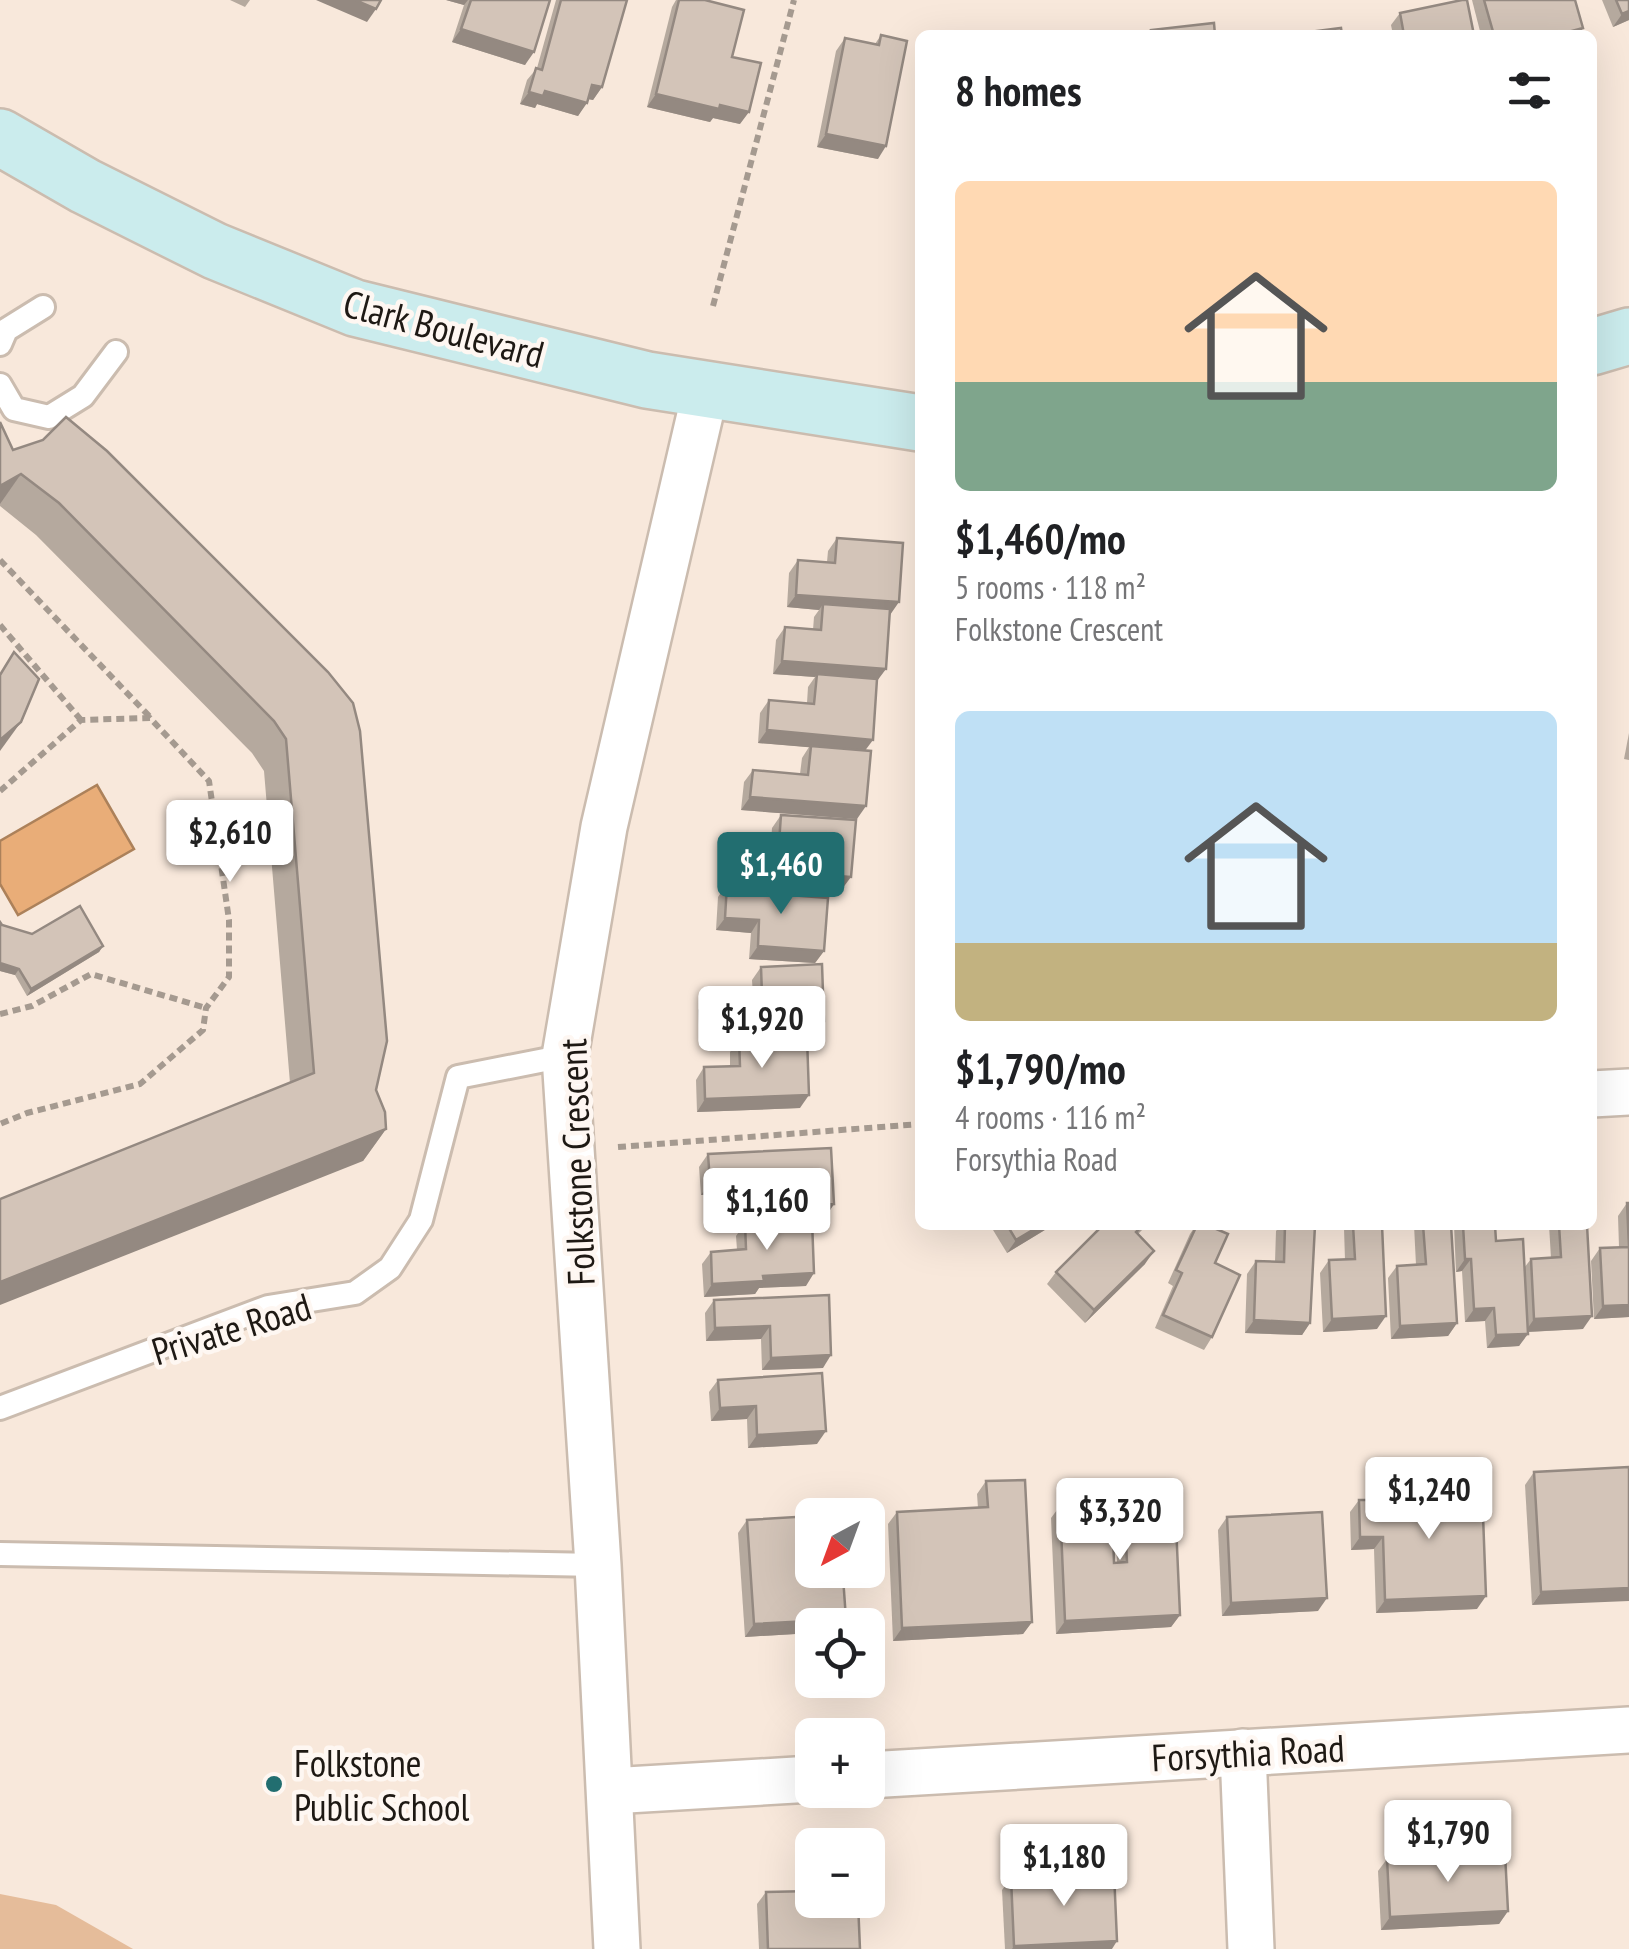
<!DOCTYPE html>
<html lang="en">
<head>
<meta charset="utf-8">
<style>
	:root { --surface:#fff; --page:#f6f6f6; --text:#202124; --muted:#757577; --accent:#226e70 }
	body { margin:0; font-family:"PT Sans Narrow",sans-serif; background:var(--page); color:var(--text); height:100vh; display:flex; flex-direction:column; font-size:38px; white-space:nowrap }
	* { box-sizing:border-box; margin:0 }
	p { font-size:32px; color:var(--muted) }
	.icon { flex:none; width:55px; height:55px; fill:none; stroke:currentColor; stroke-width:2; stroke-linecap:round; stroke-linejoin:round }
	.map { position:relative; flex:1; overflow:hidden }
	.panel { position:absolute; left:915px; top:30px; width:682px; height:1200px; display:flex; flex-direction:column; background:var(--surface); border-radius:15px; box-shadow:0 10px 40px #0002 }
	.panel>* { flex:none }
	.needle { width:65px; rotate:221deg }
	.fabs { position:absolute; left:795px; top:1498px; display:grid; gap:20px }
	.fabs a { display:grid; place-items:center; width:90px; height:90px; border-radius:15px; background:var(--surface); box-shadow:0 10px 40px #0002; font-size:50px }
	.price { position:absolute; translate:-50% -85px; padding:0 22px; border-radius:10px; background:#fff; color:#222; font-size:32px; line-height:65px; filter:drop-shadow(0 2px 5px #0008) }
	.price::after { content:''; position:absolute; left:50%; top:60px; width:30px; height:22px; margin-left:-15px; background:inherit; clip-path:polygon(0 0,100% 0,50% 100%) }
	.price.active { background:var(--accent); color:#fff }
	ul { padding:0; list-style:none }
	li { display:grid; align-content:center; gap:20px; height:530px; padding:0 40px }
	li span { display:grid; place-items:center; height:310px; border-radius:15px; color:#555 }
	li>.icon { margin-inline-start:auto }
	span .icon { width:180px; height:180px; fill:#fffc; stroke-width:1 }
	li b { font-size:42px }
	h2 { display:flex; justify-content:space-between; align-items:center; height:120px; padding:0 40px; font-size:42px }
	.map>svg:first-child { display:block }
	.green { fill:#e5bc9a }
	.water { fill:#e9ad78; stroke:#ac815a; stroke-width:2.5 }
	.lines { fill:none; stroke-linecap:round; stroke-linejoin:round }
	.lane-casing { stroke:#cbbcaf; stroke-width:28 }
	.street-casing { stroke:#cbbcaf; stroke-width:50 }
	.secondary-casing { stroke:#cbbcaf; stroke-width:60 }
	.path { stroke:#a59a90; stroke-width:6; stroke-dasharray:8 5; stroke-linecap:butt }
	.lane { stroke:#fff; stroke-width:22 }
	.street { stroke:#fff; stroke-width:45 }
	.secondary { stroke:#cbeced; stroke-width:55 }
	.wall { fill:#b5a99e }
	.shaded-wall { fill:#948981 }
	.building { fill:#d3c4b8; stroke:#948981; stroke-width:2.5 }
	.poi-dot { fill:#226e70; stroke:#fef7f2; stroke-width:4 }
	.labels { text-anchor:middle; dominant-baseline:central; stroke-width:9; stroke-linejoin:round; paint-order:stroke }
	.street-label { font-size:38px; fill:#1e1914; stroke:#fef7f2 }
	.poi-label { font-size:38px; fill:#1e1914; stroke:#fef7f2; text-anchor:start }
</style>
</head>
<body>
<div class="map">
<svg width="1629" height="1949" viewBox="0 0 1629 1949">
	<rect width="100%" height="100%" fill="#f8e8db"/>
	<path class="green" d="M0,1894l56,11 77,44h-133z"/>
	<path class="water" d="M97,785l37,64 -116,66 -18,-31v-43z"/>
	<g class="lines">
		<defs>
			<g id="lane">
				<path d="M0,344l6,-14 37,-23"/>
				<path d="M0,385l14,24 35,8 34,-21 33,-44"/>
				<path d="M0,1408l268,-101 87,-14 35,-25 31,-48 37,-143 107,-21"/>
				<path d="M0,1554l598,11"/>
			</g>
			<g id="street">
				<path d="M1592,1094l37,-2"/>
				<path d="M1243,1752l8,197"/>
				<path d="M868,1775l761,-45"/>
				<path d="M610,1791l202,-12"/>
				<path d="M617,1949l-19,-384 -33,-509 39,-229 102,-438"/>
			</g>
			<g id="secondary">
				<path d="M0,137l85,49 130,65 140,57 292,72 273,43"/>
				<path d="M1592,347l37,-11"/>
			</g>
		</defs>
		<use href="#lane" class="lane-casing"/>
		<use href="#street" class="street-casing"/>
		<use href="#secondary" class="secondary-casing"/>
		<g class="path">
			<path d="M713,306l81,-306"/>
			<path d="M0,560l150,157"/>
			<path d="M0,625l81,95"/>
			<path d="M0,791l81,-71 69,-2 59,63 20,139v57l-23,31 -3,22 -63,54 -113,29 -27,11"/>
			<path d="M0,1014l32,-8 59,-32 115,34"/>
			<path d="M618,1147l302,-23"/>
		</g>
		<use href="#lane" class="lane"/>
		<use href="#street" class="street"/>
		<use href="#secondary" class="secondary"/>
	</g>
	<g class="wall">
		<path d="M230,0h20l-5,7z"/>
		<path d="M446,0h104l-25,65 -73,-23 12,-37z"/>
		<path d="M556,0h71l-25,87 -9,13 -5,-1 -10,17 -41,-12 -2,4 -15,-4 7,-24 10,-12z"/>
		<path d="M676,0h29l35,124 -27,-6 -3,4 -63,-15 25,-100z"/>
		<path d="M1472,0h103l3,35h-97z"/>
		<path d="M1602,0h27v20l-16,7z"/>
		<path d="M1400,13l74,22h-81l-2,-10z"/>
		<path d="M881,35l-3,124 -61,-12 19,-96 9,-13 30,6z"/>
		<path d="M0,422l13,28 315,222 48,418 10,39 -23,32 -73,-78 -26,-312 -12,-18 -216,-218 -36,-29z"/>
		<path d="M837,538l53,77 -25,135 -8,69 -116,-9 3,-28 9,-12 47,4 2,-16 7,-11 -51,-4 2,-30 9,-13 38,3 1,-16 7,-10 -42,-3 3,-34 9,-13 28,3 1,-13 5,-7 -32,-3 2,-34 9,-13 29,2 1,-11z"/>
		<path d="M1629,733v27l-5,-1z"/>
		<path d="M781,815l61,74 -114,-8 3,-29 9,-12 31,2 1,-14z"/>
		<path d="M727,884l34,9 63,58 -9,12 -66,-4 2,-26 -35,-3 2,-33z"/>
		<path d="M0,922l2,3 30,9 71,12 -4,6 -72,44 -12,-21 -15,-4z"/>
		<path d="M761,967l54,67 -115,6 -2,-30 9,-12 46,-2 -1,-16z"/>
		<path d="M739,1039l61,69 -103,4 -1,-32 8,-13 26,-1v-14z"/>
		<path d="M708,1154l126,50 -8,12 -80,5 -2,-29 -43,3 -2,-28z"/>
		<path d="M1627,1203h2v114l-35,2 -3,-58 9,-13 19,-1 -1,-31z"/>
		<path d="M745,1223l61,63 -47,2 -4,6 -51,3 -2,-33 9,-12 26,-2 -1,-14z"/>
		<path d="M990,1225h63l-46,28z"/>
		<path d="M1103,1225h44l-9,9 7,30 -60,59 -38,-39 9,-12z"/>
		<path d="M1196,1225h11l8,38 -3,74 -8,13 -49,-22 18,-42 -5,-3 22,-49z"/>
		<path d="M1281,1225h34l-5,98 -8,12 -57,-2 2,-59 9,-13 19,1 1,-31z"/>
		<path d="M1346,1225h36l-5,104 -54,3 -3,-59 9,-13h16l-1,-32z"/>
		<path d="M1414,1225h37l6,98 -9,13 -57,3 -3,-61 9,-12 19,-1z"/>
		<path d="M1454,1225h41l1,16 28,27 7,-9 20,-1 -2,-33h38l-4,104 -55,3 -9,14 -32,2 -2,-27 -20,1 -3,-51 -6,1z"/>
		<path d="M829,1295l-6,73 -61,2 -1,-31 -55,2 -1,-28 9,-13z"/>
		<path d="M718,1380l99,64 -69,4 -1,-29 -36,2 -2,-29z"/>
		<path d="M1629,1467l-97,138 -7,-120 9,-13z"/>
		<path d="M986,1481l46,141 -9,12 -130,7 -5,-117 9,-12 81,-4 -1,-14z"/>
		<path d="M1382,1492l95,117 -101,4 -2,-64 -23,1 -1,-38 9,-12h17z"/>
		<path d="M1124,1504l56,111 -9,12 -115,7 -5,-116 9,-12 54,57 3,-1 -2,-45z"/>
		<path d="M1227,1517l91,94 -96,5 -4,-86z"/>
		<path d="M747,1520l73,58 -8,55 -67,4 -7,-104z"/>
		<path d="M1387,1859l121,52 -9,13 -118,6 -3,-59z"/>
		<path d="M1011,1878l101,71h-107l-3,-59z"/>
		<path d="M766,1892l59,12 35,45h-101l-2,-45z"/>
	</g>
	<g class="shaded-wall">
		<path d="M316,0h39l21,9 -9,13z"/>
		<path d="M446,0h22l-4,5z"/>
		<path d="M1629,11v9l-16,7 9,-13z"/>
		<path d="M1583,28l-5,7h-21z"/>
		<path d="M461,29l73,23 -9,13 -73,-23z"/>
		<path d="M592,85l10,2 -9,13 -10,-2z"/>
		<path d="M545,91l42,12 -9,13 -41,-12 -2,4 -15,-4 9,-12z"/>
		<path d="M656,94l64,11 29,7 -9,12 -27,-6 -3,4 -63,-15z"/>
		<path d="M826,134l60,12 -8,13 -61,-12z"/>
		<path d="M21,474l-21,30v-18z"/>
		<path d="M796,595l103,7 -9,13 -67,-11 -4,6 -32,-3z"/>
		<path d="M782,661l104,8 -9,12 -60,-7 -2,3 -42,-3z"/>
		<path d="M21,722l-21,29v-11z"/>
		<path d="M767,730l106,10 -9,12 -106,-9z"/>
		<path d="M750,797l116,9 -9,13 -116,-9z"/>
		<path d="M737,868l114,9 -9,12 -114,-8z"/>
		<path d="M725,918l34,2 -8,13 -35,-3z"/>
		<path d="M103,946l-4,6 -72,44 4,-7z"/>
		<path d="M758,946l66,5 -9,12 -66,-4z"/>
		<path d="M0,963l19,6 -4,6 -15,-4z"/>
		<path d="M824,1021l-9,13 -115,6 9,-13z"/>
		<path d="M809,1095l-9,13 -103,4 8,-13z"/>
		<path d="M386,1129l-23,32 -363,144v-23z"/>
		<path d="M753,1179l-9,13 -43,3 9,-13z"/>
		<path d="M834,1204l-8,12 -80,5 9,-12z"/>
		<path d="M1041,1225h12l-46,28 9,-13z"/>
		<path d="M1154,1251l-9,13 -60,59 9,-13z"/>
		<path d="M1465,1259h6l-9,12 -6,1z"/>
		<path d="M814,1273l-8,13 -47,2 -4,6 -51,3 8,-13 51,-8z"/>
		<path d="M1629,1305v12l-35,2 9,-13z"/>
		<path d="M1494,1308l-9,13 -20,1 9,-13z"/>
		<path d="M1386,1316l-9,13 -54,3 9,-13z"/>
		<path d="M1592,1316l-9,13 -58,3 9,-13z"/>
		<path d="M1254,1320l56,3 -8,12 -57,-2z"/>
		<path d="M1457,1323l-9,13 -57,3 9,-13z"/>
		<path d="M770,1326l-9,13 -55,2 9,-13z"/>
		<path d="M1528,1334l-9,12 -32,2 9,-13z"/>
		<path d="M831,1355l-8,13 -61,2 9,-12z"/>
		<path d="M756,1406l-9,13 -36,2 9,-13z"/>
		<path d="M826,1431l-9,13 -69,4 9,-13z"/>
		<path d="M1360,1537h23l-9,12 -23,1z"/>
		<path d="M1629,1588v13l-97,4 9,-13z"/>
		<path d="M1486,1596l-9,13 -101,4 9,-13z"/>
		<path d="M1327,1598l-9,13 -96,5 9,-13z"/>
		<path d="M1180,1615l-9,12 -115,7 9,-13z"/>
		<path d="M846,1619l-5,6h-29v8l-67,4 9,-13z"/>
		<path d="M1032,1622l-9,12 -130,7 9,-13z"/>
		<path d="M1508,1911l-9,13 -118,6 9,-13z"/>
		<path d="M1117,1941l-5,8h-100l2,-3z"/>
	</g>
	<g class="building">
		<path d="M355,0h26l-5,9z"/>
		<path d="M471,0h79l-16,52 -73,-23z"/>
		<path d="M561,0h66l-25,87 -10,-2 -5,18 -42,-12 -2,5 -14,-4 7,-24 6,2z"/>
		<path d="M679,0h26l39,10 -12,47 29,6 -12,49 -29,-7 -1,4 -63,-15z"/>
		<path d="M1462,0h5l7,35h-70l-4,-22z"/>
		<path d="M1484,0h91l8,28 -26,7h-63z"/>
		<path d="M1616,0h13v11l-7,3z"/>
		<path d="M1214,23l1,12h-63l-1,-5z"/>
		<path d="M1341,28l1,7h-56z"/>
		<rect x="1039" y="33" width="64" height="2"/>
		<path d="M881,35l26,6 -21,105 -60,-12 19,-96 34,7z"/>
		<path d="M66,417l41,34 221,221 25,31 7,28 27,310 -11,49 9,22 1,17 -386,153v-83l314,-126 -28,-334 -12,-18 -215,-218 -38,-29 -21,12v-64l13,28 30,-10z"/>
		<path d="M837,538l66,5 -4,59 -103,-7 2,-35 37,3z"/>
		<path d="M823,604l67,5 -4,60 -104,-8 3,-34 36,3z"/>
		<path d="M14,652l25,27 -18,43 -21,18v-65z"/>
		<path d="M817,674l60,5 -4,61 -106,-10 2,-30 45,4z"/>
		<path d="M811,746l60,5 -5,55 -116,-9 3,-27 55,5z"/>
		<path d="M781,815l75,5 -5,57 -114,-9 3,-28 39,3z"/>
		<path d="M727,884l34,3v6l67,5 -4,53 -66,-5 1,-26 -34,-2z"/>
		<path d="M80,906l23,40 -72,43 -12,-20 -19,-6v-41l2,3 30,9z"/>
		<path d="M822,964l2,57 -115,6 -2,-29 55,-3 -1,-28z"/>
		<path d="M807,1037l2,58 -104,4 -1,-32 36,-1 -1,-27z"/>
		<path d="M831,1148l3,56 -79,5 -2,-30 -43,3 -2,-28z"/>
		<path d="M1627,1203h2v102l-26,1 -3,-58 29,-1z"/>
		<path d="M812,1220l2,53 -51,3 1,5 -52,3 -1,-32 35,-3 -1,-26z"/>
		<path d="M1007,1225h34l-25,15z"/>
		<path d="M1103,1225h40l-7,7 18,19 -60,59 -38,-38z"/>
		<path d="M1197,1225h10l21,9 -13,29 25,12 -28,62 -49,-22 19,-42 -6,-3z"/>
		<path d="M1285,1225h30l-5,98 -56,-3 2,-59 28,1z"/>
		<path d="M1353,1225h29l4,91 -54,3 -3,-59 26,-1z"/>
		<path d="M1423,1225h28l6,98 -57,3 -3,-60 29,-2z"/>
		<path d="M1463,1225h32l1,16 27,-2 5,95 -32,1 -2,-27 -20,1 -3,-50h-6z"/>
		<path d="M1559,1225h28l5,91 -58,3 -3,-60 30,-2z"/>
		<path d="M829,1295l2,60 -60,3 -1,-32 -55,2 -1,-28z"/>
		<path d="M822,1373l4,58 -69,4 -1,-29 -36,2 -2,-28z"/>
		<path d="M1629,1467v121l-88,4 -7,-120z"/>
		<path d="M1025,1480l7,142 -130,6 -5,-116 91,-5 -2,-26z"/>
		<path d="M1482,1488l4,108 -101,4 -2,-63h-23l-1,-37h23v-8z"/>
		<path d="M1175,1502l5,113 -115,6 -5,-115 52,-3 2,60 13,-1 -3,-58z"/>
		<path d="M1322,1512l5,86 -96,5 -4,-86z"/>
		<path d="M812,1516v54h7l1,8 23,-1 3,42 -92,5 -7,-104z"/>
		<path d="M1505,1853l3,58 -118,6 -3,-58z"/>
		<path d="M1114,1872l3,69 -103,5 -3,-68z"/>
		<path d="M812,1891v9h13v4l33,-2 2,47h-92l-2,-57z"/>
	</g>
	<circle class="poi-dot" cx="274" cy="1784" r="10"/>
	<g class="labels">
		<g class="street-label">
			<text transform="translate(444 328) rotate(15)">Clark Boulevard</text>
			<text transform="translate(576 1162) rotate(-92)">Folkstone Crescent</text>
			<text transform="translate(231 1328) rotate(-17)">Private Road</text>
			<text transform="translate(1248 1752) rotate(-3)">Forsythia Road</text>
		</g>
		<g class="poi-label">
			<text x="294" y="1762">Folkstone<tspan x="294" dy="44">Public School</tspan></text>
		</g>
	</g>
</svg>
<div class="fabs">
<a><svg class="needle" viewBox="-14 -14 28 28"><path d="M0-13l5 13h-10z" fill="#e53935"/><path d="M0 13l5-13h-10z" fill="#757577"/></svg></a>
<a><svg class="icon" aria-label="locate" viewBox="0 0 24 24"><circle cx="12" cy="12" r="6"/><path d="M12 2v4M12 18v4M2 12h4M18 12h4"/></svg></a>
<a>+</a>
<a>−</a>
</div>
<b class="price" style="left:230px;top:885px">$2,610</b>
<b class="price active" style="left:781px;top:917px">$1,460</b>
<b class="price" style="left:762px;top:1071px">$1,920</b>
<b class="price" style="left:767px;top:1253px">$1,160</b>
<b class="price" style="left:1429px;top:1542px">$1,240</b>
<b class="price" style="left:1120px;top:1563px">$3,320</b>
<b class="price" style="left:1448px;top:1885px">$1,790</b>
<b class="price" style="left:1064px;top:1909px">$1,180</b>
<section class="panel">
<h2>8 homes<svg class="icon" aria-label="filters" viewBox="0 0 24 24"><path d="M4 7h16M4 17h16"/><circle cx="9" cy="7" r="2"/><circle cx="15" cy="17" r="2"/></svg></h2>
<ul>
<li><span style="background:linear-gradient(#ffd9b3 65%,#7fa58c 0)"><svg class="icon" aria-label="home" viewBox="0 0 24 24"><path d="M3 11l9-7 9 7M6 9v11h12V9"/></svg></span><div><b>$1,460/mo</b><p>5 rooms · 118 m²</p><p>Folkstone Crescent</p></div></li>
<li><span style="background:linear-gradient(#bfe0f5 75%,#c2b280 0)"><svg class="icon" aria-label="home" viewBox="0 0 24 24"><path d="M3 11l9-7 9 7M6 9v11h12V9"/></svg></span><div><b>$1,790/mo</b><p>4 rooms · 116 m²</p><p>Forsythia Road</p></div></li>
</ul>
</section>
</div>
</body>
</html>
